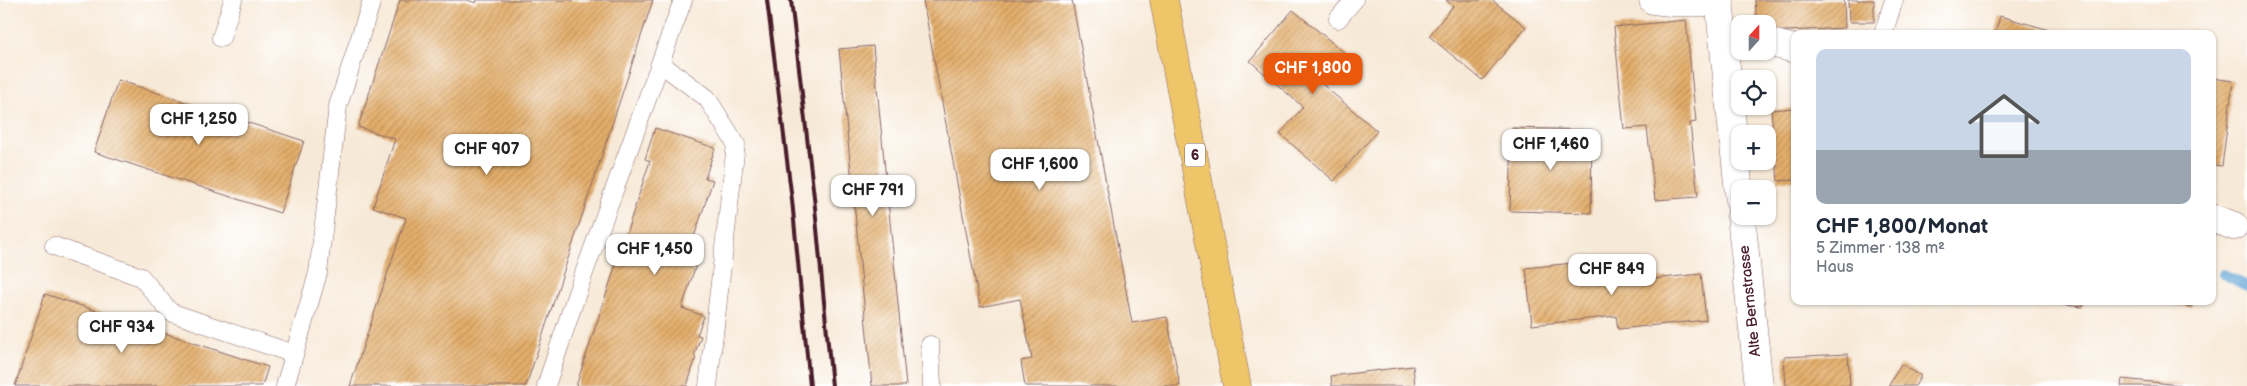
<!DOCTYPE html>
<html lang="de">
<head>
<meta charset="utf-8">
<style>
	:root { --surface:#fff; --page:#f2f2f3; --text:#1f2937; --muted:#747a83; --line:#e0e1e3; --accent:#ea580c }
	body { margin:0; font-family:"Balsamiq Sans",sans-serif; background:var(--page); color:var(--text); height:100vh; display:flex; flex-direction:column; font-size:19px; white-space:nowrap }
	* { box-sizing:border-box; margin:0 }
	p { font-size:16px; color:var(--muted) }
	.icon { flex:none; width:28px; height:28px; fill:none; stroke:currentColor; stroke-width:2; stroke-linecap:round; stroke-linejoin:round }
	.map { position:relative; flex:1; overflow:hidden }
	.details { position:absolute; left:1791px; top:30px; width:425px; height:275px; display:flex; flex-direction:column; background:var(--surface); border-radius:10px; box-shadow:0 1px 4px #0004 }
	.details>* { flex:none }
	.needle { width:32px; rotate:21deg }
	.controls { position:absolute; left:1731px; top:15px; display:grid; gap:10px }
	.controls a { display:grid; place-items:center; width:45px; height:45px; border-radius:10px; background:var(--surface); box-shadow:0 1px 4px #0004; font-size:25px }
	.price { position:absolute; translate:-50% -42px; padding:0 11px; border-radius:10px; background:#fff; color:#222; font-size:16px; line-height:32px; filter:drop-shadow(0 1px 2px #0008) }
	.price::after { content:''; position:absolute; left:50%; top:30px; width:15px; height:11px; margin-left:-8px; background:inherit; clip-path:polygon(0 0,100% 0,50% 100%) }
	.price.current { background:var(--accent); color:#fff }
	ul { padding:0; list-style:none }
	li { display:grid; align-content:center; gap:10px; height:265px; padding:0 25px }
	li+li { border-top:1px solid var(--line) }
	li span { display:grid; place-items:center; height:155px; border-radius:10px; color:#555 }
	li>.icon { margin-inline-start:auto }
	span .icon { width:90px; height:90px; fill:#fffc; stroke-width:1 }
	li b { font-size:21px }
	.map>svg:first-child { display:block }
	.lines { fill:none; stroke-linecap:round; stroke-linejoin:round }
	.stream { stroke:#5fa1d3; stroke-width:10 }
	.building { fill:url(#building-hatch) }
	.service-casing { stroke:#876667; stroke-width:19 }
	.minor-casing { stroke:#876667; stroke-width:29 }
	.primary-casing { stroke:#876667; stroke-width:29 }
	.service { stroke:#fff; stroke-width:18 }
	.minor { stroke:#fff; stroke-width:28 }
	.primary { stroke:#eec569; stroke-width:28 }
	.rail { stroke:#4a1f2b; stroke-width:4 }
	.labels { text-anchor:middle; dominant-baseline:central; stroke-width:4; stroke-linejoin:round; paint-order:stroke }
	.shield { fill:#fff; stroke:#80626b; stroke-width:1 }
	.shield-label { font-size:14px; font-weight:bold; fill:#4a1f2b }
	.street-label { font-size:15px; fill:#4a1f2b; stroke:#fff }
</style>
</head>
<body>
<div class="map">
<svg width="2247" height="386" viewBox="0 0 2247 386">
	<defs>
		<pattern id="building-hatch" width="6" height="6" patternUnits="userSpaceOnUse" patternTransform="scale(1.25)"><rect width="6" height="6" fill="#e4af6c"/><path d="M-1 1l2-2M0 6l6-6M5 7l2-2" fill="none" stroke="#bb8e59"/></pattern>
	</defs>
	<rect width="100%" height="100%" fill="#fff"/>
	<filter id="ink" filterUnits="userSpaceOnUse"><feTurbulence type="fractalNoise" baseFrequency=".02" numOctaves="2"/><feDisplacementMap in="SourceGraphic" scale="10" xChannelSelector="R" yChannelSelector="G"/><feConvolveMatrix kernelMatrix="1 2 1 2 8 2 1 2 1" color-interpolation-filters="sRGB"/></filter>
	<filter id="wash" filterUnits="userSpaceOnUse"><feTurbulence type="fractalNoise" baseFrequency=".0096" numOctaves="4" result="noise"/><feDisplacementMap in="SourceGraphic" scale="20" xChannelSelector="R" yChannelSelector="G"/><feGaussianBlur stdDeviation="1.12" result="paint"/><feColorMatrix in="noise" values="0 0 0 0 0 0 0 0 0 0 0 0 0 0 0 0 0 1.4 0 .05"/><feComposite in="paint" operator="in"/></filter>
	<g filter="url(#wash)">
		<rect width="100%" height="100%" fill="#f7e9d7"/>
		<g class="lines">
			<path class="stream" d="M2223,274l24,12"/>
		</g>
		<g id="blocks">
			<g class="building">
				<path d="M400,0h67l9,3 1,-3h176l-127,386h-176l56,-168 -33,-11 22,-68 -37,-12z"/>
				<path d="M923,0h149l60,323 35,-6 13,69h-155l-4,-25 11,-2 -12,-60 -40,8z"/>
				<path d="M1446,0h46l34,27 -44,53 -53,-44 24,-30z"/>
				<path d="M1755,0h89l1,28 -77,4v-8h-11z"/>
				<path d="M1848,0h26v22h-25z"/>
				<path d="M1293,10l54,45 -25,29 55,47 -43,50 -54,-47 23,-27 -53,-46z"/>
				<path d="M2000,16l53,15 -1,3h-57z"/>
				<path d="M1686,20l10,102 -6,1 8,74 -43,3 -8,-73 -23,2 -10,-102z"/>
				<path d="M873,46l33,340h-34l-33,-337z"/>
				<path d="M2212,78l21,3 -11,85 -10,-1z"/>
				<path d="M118,80l186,61 -24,72 -186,-61z"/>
				<path d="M1795,108v72l-17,1 -7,-71z"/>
				<path d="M655,128l60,20 -10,30 8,2 -20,60 10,3 -21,65 22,8 -7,19 4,1 -7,20 2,1 -9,29h-111l74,-225 -5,-2z"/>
				<path d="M1512,128l80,2 -1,83 -81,-2z"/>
				<path d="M1610,259l3,24 88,-9 5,46 -88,9 -2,-13 -84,9 -6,-57z"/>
				<path d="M45,294l223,73 -6,19h-247z"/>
				<path d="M2024,301h59v6z"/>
				<path d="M2138,301h54v6z"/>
				<path d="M1848,354l2,32h-64l-2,-29z"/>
				<path d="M1901,364l20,12 -6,10h-27z"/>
				<path d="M1413,366l2,20h-83l-1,-10z"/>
				<path d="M2122,379l59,6v1h-60z"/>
			</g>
		</g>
	</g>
	<g filter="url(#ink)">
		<use href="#blocks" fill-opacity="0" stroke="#876667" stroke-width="1"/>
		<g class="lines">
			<defs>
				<g id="service">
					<path d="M1338,19l16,-19"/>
					<path d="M1883,34l11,-34"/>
					<path d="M221,38l12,-38"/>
					<path d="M661,64l46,34 29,46 -28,242"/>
					<path d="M54,246l87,31 29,35 124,42"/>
					<path d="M930,345l2,41"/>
					<path d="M285,386l33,-113 20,-167 34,-106"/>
					<path d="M546,386l33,-99 104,-287"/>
				</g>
				<g id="minor">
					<path d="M1653,0l18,2h49"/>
					<path d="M1719,0l21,202"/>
					<path d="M1768,42l27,7"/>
					<path d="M1741,216l18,170"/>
					<path d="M2212,218l22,8"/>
				</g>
				<path id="primary" d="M1164,0l73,386"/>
			</defs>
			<use href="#service" class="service-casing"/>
			<use href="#minor" class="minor-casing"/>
			<use href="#primary" class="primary-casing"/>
			<use href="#service" class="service"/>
			<use href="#minor" class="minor"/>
			<use href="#primary" class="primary"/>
			<g class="rail">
				<path d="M767,0l25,200 18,186"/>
				<path d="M791,0l23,197 18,189"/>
			</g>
		</g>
	</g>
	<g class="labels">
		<rect class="shield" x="1185" y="143.5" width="20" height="23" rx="4"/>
		<g class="shield-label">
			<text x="1195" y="155">6</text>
		</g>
		<g class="street-label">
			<text transform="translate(1750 301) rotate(-96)">Alte Bernstrasse</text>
		</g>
	</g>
</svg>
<div class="controls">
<a><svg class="needle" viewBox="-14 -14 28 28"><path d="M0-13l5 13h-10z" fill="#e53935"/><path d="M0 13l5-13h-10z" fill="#747a83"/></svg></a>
<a><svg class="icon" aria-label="locate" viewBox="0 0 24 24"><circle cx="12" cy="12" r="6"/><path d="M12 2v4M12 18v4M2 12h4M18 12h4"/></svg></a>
<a>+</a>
<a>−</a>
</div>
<b class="price current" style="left:1313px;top:95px">CHF 1,800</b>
<b class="price" style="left:199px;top:146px">CHF 1,250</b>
<b class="price" style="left:1551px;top:171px">CHF 1,460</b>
<b class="price" style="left:487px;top:176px">CHF 907</b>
<b class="price" style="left:1040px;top:191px">CHF 1,600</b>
<b class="price" style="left:873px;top:217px">CHF 791</b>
<b class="price" style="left:655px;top:276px">CHF 1,450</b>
<b class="price" style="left:1612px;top:296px">CHF 849</b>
<b class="price" style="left:122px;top:354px">CHF 934</b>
<section class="details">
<ul>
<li><span style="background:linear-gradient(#c9d6e8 65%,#9aa5b1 0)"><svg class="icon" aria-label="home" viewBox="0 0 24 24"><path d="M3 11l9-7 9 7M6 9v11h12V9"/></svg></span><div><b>CHF 1,800/Monat</b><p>5 Zimmer · 138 m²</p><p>Haus</p></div></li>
</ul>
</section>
</div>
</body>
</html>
